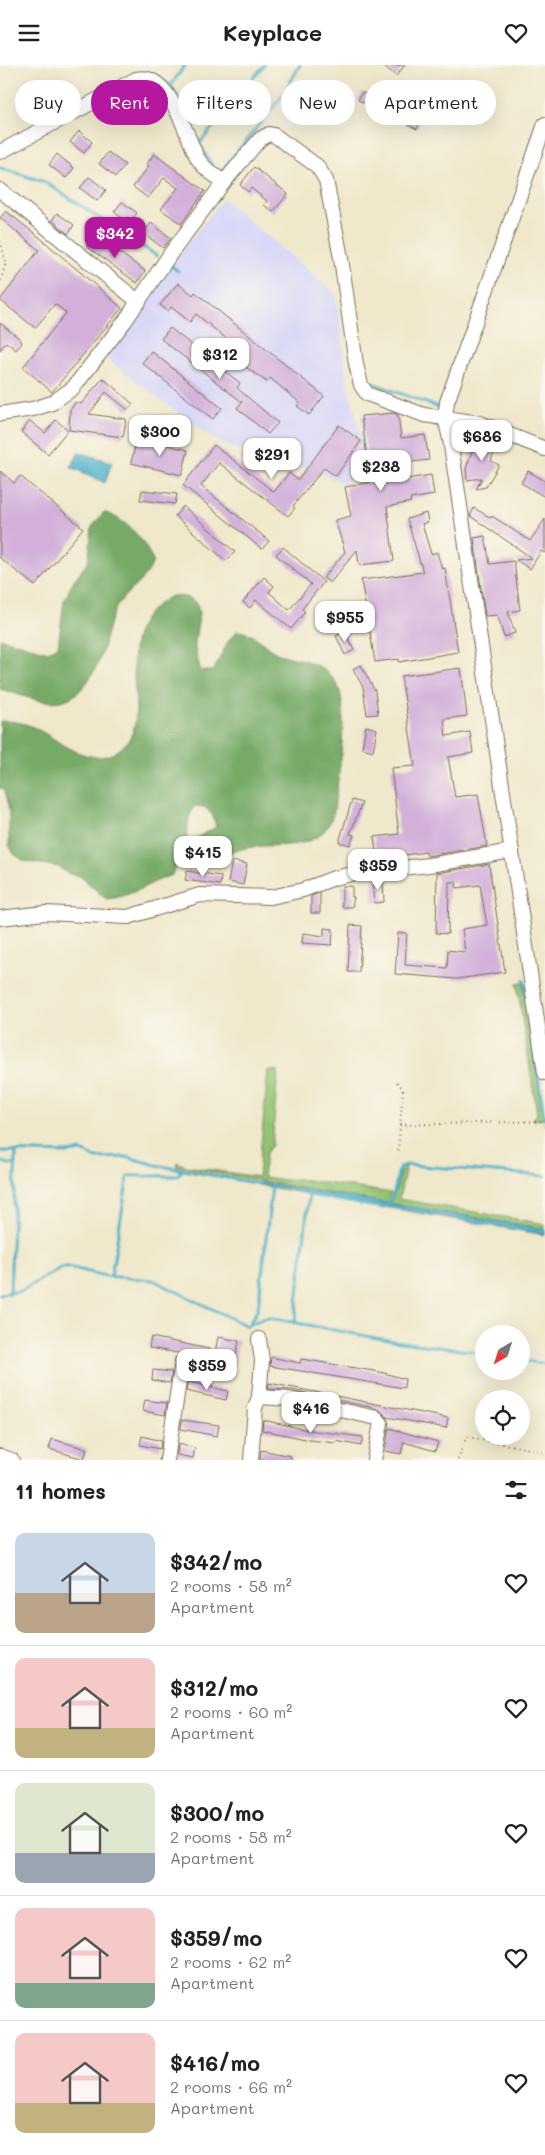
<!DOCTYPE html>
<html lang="en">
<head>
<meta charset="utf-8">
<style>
	:root { --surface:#fff; --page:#f2f2f2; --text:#202124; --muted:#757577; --line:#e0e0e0; --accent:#b5179e }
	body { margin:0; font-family:Mali,sans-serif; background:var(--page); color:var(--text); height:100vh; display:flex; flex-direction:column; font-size:19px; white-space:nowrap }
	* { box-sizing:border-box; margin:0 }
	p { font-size:16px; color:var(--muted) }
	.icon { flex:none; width:28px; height:28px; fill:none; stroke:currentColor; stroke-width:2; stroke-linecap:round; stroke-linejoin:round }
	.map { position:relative; height:1395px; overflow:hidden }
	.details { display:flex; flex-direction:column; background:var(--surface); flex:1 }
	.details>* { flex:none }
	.top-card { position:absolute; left:15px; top:15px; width:515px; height:45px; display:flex; gap:10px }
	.needle { width:32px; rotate:219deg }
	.controls { position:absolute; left:475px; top:1260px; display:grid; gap:10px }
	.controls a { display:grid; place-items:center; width:55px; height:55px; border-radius:50%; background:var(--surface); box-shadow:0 5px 20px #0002; font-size:25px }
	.price { position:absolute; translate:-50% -42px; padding:0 11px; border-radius:10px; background:#fff; color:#222; font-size:16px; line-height:32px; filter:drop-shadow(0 1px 2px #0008) }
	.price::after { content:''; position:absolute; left:50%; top:30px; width:15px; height:11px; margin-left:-8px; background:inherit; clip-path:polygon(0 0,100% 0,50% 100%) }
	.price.current { background:var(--accent); color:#fff }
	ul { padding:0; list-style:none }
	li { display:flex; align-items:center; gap:15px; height:125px; padding:0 15px }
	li+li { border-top:1px solid var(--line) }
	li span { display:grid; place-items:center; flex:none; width:140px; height:100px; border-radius:10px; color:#555 }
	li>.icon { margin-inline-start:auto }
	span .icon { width:60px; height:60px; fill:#fffc; stroke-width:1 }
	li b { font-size:21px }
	h2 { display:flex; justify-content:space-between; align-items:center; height:60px; padding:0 15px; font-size:21px }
	.tag { padding:0 18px; border-radius:22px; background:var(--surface); box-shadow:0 5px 20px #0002; font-size:18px; line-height:45px }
	.tag.current { background:var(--accent); color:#fff }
	header { display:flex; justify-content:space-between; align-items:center; height:65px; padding:0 15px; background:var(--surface); font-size:22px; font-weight:700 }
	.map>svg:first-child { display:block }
	.built { fill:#d7d7f8 }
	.green { fill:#93c474; stroke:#677749 }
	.forest { fill:#76aa66; stroke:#586a42 }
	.water { fill:#49afc8; stroke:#426c73 }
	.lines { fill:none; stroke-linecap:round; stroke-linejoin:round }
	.stream { stroke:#49afc8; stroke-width:3 }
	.building { fill:#d2b0da }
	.minor-casing { stroke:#7a6c5b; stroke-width:16 }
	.path { stroke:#7a6c5b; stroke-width:2; stroke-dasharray:1 4; stroke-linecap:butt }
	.minor { stroke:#fff; stroke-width:14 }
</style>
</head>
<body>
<header><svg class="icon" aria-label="menu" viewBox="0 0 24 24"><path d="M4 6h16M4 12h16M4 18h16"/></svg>Keyplace<svg class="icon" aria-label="heart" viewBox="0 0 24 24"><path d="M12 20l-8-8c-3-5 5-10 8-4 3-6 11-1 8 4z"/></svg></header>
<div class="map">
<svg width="545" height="1395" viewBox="0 0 545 1395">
	<rect width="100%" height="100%" fill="#fbf7ec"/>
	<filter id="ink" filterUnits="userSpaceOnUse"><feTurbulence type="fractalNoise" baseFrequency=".02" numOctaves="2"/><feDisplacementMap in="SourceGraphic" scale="10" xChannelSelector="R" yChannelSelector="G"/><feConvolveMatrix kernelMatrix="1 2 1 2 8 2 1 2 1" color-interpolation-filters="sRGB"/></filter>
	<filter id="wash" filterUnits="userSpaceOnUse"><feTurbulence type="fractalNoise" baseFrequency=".0096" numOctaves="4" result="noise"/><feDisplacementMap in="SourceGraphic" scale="20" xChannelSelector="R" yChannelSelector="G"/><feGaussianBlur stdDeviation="1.12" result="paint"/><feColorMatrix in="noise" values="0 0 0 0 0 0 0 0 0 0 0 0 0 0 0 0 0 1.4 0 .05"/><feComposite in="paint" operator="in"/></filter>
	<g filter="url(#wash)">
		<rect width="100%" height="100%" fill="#efe8cb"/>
		<path class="built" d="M223,134l113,95 12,93 15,54 1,28 -21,14 -34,-14 -82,-23 -20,-11 -100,-76 59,-88z"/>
		<g class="green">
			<path d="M523,918l20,136 -10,1 4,-6 -20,-130z"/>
			<path d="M268,1005l10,1 -6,74 -6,8 -3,24 22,3 15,-1 91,14 -5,10 -210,-37 1,-4 9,4 72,11z"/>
			<path d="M406,1102l-7,32 146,25v5l-156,-25 9,-19 2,-13z"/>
		</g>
		<g class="forest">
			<path d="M104,447c25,10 38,25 49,49 -6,21 -27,28 -37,47 -10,18 -10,37 -18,55 -25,54 -52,40 -98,26v-51l48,14 10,-6 6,-45 10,-21 14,-18 4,-35z"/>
			<path d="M171,531c43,-1 23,28 24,52 1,7 4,16 6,23h12l16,-31 8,-9c22,2 25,16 42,23 16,5 31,5 46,17 6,4 14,14 15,21 8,28 -2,88 -6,118 -9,43 -50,33 -83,37 -15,3 -29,8 -45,9l-10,-6v-12l20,-11 -3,-11 -8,-9 -11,-1 -5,11 -3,25 -14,33c-23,7 -41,23 -66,24l-26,-23 -11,-2 -10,-7 -35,-6 -10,-7 -5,-9v-35l-6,-22 -3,1v-68c12,0 22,1 33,6 26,12 58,45 87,22 43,-33 -23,-114 51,-153z"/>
		</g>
		<g class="water">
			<path d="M79,387l33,10 -7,21 -34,-16z"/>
			<path d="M258,1117l287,47v6l-282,-49 -6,-1z"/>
		</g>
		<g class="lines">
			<g class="stream">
				<path d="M162,15l9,5 11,20"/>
				<path d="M171,20l14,-20"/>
				<path d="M194,69l18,32"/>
				<path d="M199,79l65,-79"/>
				<path d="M0,103l45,14 112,74"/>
				<path d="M220,108l63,-78 17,-30"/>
				<path d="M169,199l9,7"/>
				<path d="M367,316l73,27"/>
				<path d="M428,357l14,8"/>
				<path d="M460,390l16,109"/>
				<path d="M524,915l20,138"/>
				<path d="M545,1058v1"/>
				<path d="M0,1086l67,2 15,-2 14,7 31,-1 29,8 104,19"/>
				<path d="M0,1097l16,3"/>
				<path d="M111,1211l17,-100h49l5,-6"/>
				<path d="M0,1229l21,-3 41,-24h6l38,9 47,4 94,46 14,-7 9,-1 123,23 91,12"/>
				<path d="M10,1229l6,-142"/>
				<path d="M295,1257l14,-127 74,13c14,-10 12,-28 17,-41l8,-2 137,11"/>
				<path d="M249,1259l9,-15 14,-123"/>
				<path d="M521,1295l24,4"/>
			</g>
		</g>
		<g id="blocks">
			<g class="building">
				<path d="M383,0h22l-9,11z"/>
				<path d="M369,26l53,27 -5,11 -59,-29 4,-8 5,3z"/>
				<path d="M79,66l13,11 -8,11 -14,-11z"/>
				<path d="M108,87l17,13 -9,12 -17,-13z"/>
				<path d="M57,89l17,14 -8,10 -17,-13z"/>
				<path d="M154,89l51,37 -24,33 -20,-15 17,-21 -14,-10 -16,20 -15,-11 16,-21 -2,-2z"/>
				<path d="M254,102l34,27 -15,18 -9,-7 3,-4 -16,-13 -3,4 -8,-7z"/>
				<path d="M89,112l17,13 -9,11 -17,-13z"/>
				<path d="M122,137l15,11 -8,10 -15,-11z"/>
				<path d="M6,146l33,26 83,71 -70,84 -29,-25 43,-54 -11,-9 -20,24 -35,-28 39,-50 -39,-32z"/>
				<path d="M57,148l17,12 -6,9 -16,-14z"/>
				<path d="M151,158l20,15 -8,10 -20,-15z"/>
				<path d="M94,169l51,37 -8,12 -51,-37z"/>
				<path d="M178,218l15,12 2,-3 129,104 -15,19 -12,-9 3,-3 -30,-25 -3,4 -30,-21 7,-8 -48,-39 -6,8 -19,-15 -3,4 -8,-6z"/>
				<path d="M0,258l20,16 2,4 -6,7 -10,-8 -6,8z"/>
				<path d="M170,263l70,55 -3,5 41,35 -10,11 -31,-26 5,-6 -81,-63z"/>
				<path d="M151,286l71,57 -9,11 -71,-56z"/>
				<path d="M103,313l30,26 -5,6 -22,-18 -17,22 37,5 -3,18 -54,-7 1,-20 6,-8 5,2z"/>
				<path d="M394,348l4,2 3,23 24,-3 4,25 -25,3 3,16 24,-4 3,20 -24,4 1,3 -24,5 7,54 -35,4 -2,-15 -27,33 -7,-5 22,-26 -10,-32 16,-4 -6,-29 26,-5 -10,-66z"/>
				<path d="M56,355l12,10 -20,24 -27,-22 9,-11 15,12z"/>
				<path d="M339,360l22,16 -25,35 -12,-8 -31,38 2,2 -7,8 -69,-53 -18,23 68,55 -7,8 -79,-64 31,-40 60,47 15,-19 9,7z"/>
				<path d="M477,372l20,7 -6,17 8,4 -13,22 -10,2 6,-11 -15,2 -1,-11z"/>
				<path d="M137,373l51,12 -6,25 -51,-12z"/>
				<path d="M0,406l14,12 6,-7 63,52 -48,58 -35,-28z"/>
				<path d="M528,406l17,10v16l-24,-14z"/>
				<path d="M142,425l35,4 -2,10 -35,-4z"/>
				<path d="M183,441l52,46 -9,9 -51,-45z"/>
				<path d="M474,443l17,10 1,-2 38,25 15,-22v34l-4,-2 -11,18 -14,-9 16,-2 -62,-42z"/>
				<path d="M426,448l2,9 -6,2 9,30 6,-2 5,17 3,-1 13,84 -59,10v-3l-24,3 -14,-82 62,-8 -16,-53z"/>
				<path d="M485,471l5,28 24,-3 6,49 -12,2 7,21 -11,4 -7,-22 -12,1 -11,-78z"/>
				<path d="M283,482l41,35 -22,27 3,3 -14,17 -35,-29 -6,8 -7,-6 21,-25 10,9 -5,6 20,18 22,-26 -35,-29z"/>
				<path d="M345,567l9,18 -9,5 -9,-19z"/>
				<path d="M361,600l14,26 3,23 -11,1 -4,-28 -10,-18z"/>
				<path d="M461,603l6,48 -23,3 2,17 24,-4 3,21 -25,4 7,40 23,-3 9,52 -60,10 -1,-4 -49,7 -3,-22 25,-3 -8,-66 24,-2 -14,-90z"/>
				<path d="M366,661l11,3 -4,22 -11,-3z"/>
				<path d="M352,735l10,3 -12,31 4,1 -4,10 -11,-3z"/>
				<path d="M232,796l15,3 -4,21 -15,-3z"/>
				<path d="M489,799l16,108 -48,7 -62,-5 3,-41h9l-2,32 42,3 1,-18 17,2 -3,-23 25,-4 -7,-40 -23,3 -1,-6h-7l-1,52 -12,-1 1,-60z"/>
				<path d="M187,806l34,5 -1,9 -35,-5z"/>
				<path d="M383,814l1,23 -10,1 -2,-23z"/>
				<path d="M342,821h10v11h2l-2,10h-10z"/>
				<path d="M320,828v20h-9v-17z"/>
				<path d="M350,860l12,1 -3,46h-11z"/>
				<path d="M324,863l9,1 -1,16 -30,-2 1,-10 21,3z"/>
				<path d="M151,1272l58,12 -2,9 -58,-10z"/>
				<path d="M218,1272l21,4 -5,22 -20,-5z"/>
				<path d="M271,1292l29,6 1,-4 79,13 25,7 -1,9 -134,-22z"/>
				<path d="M153,1305l19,2 -2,11 -18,-3z"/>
				<path d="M188,1317l40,9 -2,9 -40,-9z"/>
				<path d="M269,1318l179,35 -2,10 -59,-11 -8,-8 -87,-19 -24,-1z"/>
				<path d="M145,1335l22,3 -2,12 -22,-4z"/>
				<path d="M182,1355l37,5 -2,11 -36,-7z"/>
				<path d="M263,1355l45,10 55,7 -2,9 -25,-5v2l-26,-3 -48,-10z"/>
				<path d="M389,1363l49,14 -3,9 -31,-9 -3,12 -16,-3z"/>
				<path d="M142,1371l19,5 -1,8 -20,-4z"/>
				<path d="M52,1374l35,10 -3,10 -35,-10z"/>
				<path d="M178,1379l17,4 -2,10 -16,-3z"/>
				<path d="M261,1385l30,6v4h-31z"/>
			</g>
		</g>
	</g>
	<g filter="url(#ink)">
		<use href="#blocks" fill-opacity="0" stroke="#7a6c5b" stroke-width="1"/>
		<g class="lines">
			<defs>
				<g id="minor">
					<path d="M545,59l-98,278 -2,16 5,21 95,634"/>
					<path d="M0,87l136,-73c34,-9 50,58 62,80 6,10 16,16 26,23"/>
					<path d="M0,125l139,112"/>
					<path d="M0,349l33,-5 19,-6 21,-15 52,-67 46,-68 53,-71 36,-43 9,-5 5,1 43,31 9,14 15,78 15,106 5,21 6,9 57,21 56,8 65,26"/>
					<path d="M0,853l45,-5 83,4 72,-22 71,2 32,-7 31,-12 22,-5 73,-8 83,-14"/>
					<path d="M259,1332l31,2 87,19 4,5 -7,37"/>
					<path d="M0,1391l12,4"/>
					<path d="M167,1395l15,-98"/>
					<path d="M251,1395l4,-52 4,-11 3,-36 -3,-22"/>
				</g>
			</defs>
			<use href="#minor" class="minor-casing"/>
			<g class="path">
				<path d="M0,176l6,21 -6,21"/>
				<path d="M397,1017l6,7 -5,63"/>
				<path d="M400,1060l145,-4"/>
				<path d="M458,1395l6,-18 4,-5 77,15"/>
			</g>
			<use href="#minor" class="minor"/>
		</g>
	</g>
</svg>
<div class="controls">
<a><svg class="needle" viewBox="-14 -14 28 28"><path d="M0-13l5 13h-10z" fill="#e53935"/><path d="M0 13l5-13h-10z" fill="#757577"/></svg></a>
<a><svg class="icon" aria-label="locate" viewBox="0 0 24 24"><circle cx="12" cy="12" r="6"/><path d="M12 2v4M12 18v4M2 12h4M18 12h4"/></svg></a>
</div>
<b class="price current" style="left:115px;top:194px">$342</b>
<b class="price" style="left:220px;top:315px">$312</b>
<b class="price" style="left:160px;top:392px">$300</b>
<b class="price" style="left:482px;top:397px">$686</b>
<b class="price" style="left:272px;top:415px">$291</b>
<b class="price" style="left:381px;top:427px">$238</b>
<b class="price" style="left:345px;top:578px">$955</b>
<b class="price" style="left:203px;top:813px">$415</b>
<b class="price" style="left:378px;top:826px">$359</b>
<b class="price" style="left:207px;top:1326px">$359</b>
<b class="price" style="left:311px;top:1369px">$416</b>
<div class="top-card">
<a class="tag">Buy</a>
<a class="tag current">Rent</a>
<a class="tag">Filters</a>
<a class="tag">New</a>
<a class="tag">Apartment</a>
</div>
</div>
<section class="details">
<h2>11 homes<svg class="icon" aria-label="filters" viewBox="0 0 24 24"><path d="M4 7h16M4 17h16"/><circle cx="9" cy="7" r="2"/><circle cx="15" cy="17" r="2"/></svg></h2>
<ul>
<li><span style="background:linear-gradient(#c9d6e8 60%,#b9a48a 0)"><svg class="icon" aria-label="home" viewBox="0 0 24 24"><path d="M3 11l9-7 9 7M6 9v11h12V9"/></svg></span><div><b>$342/mo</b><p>2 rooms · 58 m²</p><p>Apartment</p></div><svg class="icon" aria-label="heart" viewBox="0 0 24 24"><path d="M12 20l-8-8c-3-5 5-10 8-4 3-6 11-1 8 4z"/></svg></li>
<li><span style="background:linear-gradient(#f6c9c9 70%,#c2b280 0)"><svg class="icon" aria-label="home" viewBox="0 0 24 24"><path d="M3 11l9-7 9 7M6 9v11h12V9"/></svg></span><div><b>$312/mo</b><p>2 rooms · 60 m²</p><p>Apartment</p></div><svg class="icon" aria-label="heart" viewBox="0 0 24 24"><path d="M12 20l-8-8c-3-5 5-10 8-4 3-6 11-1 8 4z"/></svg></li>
<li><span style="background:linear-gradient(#dfe7d0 70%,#9aa5b1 0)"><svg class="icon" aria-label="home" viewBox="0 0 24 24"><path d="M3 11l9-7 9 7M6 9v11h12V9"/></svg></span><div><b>$300/mo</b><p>2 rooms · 58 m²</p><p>Apartment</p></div><svg class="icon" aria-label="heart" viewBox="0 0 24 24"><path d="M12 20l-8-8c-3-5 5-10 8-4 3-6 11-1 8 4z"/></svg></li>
<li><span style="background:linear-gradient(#f6c9c9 75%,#7fa58c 0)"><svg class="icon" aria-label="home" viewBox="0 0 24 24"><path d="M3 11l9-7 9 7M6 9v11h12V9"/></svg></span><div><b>$359/mo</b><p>2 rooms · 62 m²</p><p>Apartment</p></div><svg class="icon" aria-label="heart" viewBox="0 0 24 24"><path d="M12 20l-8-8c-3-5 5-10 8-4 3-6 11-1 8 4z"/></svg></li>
<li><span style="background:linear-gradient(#f6c9c9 70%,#c2b280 0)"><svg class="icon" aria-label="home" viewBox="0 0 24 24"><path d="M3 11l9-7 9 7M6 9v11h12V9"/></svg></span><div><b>$416/mo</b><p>2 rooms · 66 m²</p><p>Apartment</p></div><svg class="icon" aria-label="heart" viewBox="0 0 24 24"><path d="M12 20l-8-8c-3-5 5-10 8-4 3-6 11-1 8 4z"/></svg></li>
</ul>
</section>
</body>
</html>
